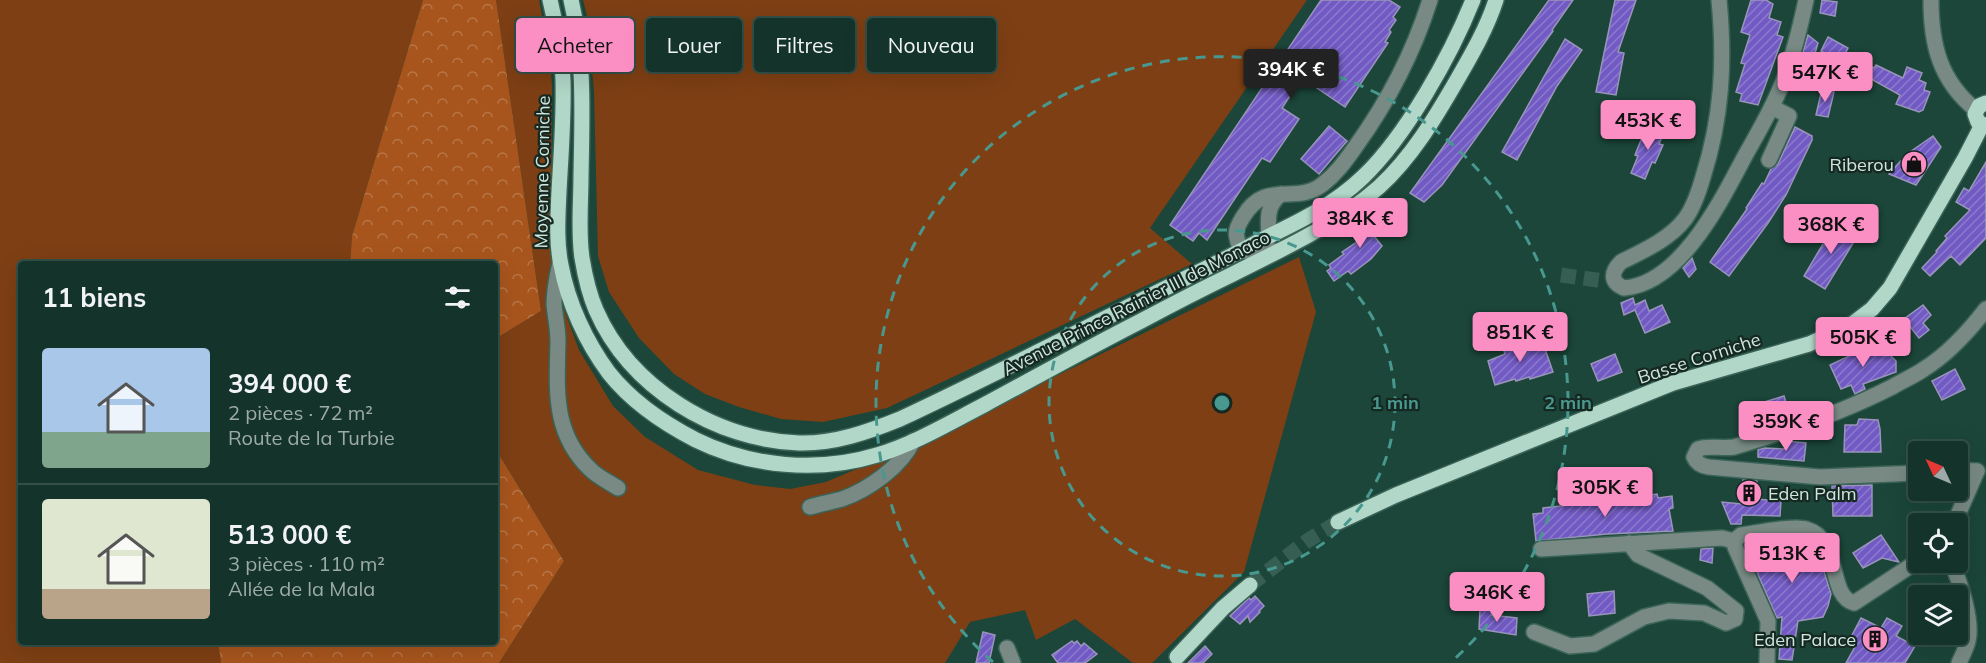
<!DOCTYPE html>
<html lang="fr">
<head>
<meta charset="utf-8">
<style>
	:root { --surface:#14342b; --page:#1d3c33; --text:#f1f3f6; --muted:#9daaa9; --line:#334f47; --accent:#fb8fc4 }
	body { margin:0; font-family:Mulish,sans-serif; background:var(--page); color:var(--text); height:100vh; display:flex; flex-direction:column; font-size:22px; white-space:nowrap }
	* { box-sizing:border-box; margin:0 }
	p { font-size:20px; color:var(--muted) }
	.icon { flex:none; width:33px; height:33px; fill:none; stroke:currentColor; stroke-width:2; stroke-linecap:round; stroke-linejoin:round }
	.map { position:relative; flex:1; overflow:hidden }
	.drawer { position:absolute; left:18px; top:261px; width:480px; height:384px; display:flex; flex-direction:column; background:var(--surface); border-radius:6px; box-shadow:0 6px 24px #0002,0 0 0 2px var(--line) }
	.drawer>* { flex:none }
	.guide { position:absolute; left:516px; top:18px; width:570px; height:54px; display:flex; gap:12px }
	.needle { width:39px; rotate:314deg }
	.fabs { position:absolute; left:1908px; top:441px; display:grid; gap:12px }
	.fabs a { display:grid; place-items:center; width:60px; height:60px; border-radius:6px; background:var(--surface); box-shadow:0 6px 24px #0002,0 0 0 2px var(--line); font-size:30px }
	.price { position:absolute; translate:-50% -51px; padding:0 14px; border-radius:6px; background:var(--accent); color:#111; font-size:20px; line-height:39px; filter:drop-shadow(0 2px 3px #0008) }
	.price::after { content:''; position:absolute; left:50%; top:36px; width:18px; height:14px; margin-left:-9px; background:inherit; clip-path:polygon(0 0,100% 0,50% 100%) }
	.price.selected { background:#222; color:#fff }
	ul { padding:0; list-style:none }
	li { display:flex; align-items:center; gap:18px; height:150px; padding:0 24px }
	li+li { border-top:2px solid var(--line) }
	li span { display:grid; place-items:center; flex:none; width:168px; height:120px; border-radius:6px; color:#555 }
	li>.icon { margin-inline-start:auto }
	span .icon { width:72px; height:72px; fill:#fffc; stroke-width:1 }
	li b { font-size:26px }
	h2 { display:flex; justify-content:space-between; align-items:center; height:72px; padding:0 24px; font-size:26px }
	.tag { padding:0 21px; border-radius:6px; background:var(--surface); box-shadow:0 6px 24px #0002,0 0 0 2px var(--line); font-size:21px; line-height:54px }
	.tag.selected { background:var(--accent); color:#111 }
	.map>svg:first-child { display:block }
	.grass { fill:#7e3f14 }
	.forest { fill:url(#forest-crowns) }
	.building { fill:url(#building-hatch); stroke:#9995ba; stroke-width:1.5 }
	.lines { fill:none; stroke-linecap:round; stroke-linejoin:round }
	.minor-tunnel { stroke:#365e52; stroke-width:15; stroke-dasharray:15 8; stroke-linecap:butt }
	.major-tunnel { stroke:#365e52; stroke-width:15; stroke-dasharray:15 8; stroke-linecap:butt }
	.minor-casing { stroke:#3b6357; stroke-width:18 }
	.major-casing { stroke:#3b6357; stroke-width:18 }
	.minor { stroke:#788a83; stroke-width:15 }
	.major { stroke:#b0d7c8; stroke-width:15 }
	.ring { fill:none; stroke:#49988f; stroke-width:3; stroke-dasharray:10 8 }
	.labels { text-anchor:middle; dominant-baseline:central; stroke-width:4.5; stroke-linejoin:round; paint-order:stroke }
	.poi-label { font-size:18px; fill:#cfe6dd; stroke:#162822; text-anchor:end }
	.street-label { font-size:18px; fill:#cfe6dd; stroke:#162822 }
	.centre { fill:#49988f; stroke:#162822; stroke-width:3 }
	.ring-label { font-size:18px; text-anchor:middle; font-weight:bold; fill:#49988f; stroke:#162822; stroke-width:4.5; stroke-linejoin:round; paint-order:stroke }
</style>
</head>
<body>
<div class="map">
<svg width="1986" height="663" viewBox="0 0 1986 663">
	<defs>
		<pattern id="forest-crowns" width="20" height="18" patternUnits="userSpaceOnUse" patternTransform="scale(1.5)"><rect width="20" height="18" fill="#a8551d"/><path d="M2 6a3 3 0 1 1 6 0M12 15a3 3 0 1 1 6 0" fill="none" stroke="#b77648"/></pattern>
		<pattern id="building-hatch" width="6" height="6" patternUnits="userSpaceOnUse" patternTransform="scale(1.5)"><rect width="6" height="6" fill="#715ac3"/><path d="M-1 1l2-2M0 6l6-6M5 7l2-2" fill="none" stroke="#8b7acd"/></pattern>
	</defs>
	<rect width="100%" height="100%" fill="#1b4639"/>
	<g class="grass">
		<path d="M0,0h423l-71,236 -2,28h-329v378h197l3,21h-221z"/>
		<path d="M496,0h43l11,56 2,31 -1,146 2,47 26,70 34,56 32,31 53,33 57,15 35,4 36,-7 108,-46 365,-179 17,55 -72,260 -92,91h-19l-58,-44 -39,21 -11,-30 -55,12 -25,41h-446l65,-102 -69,-113v-94l5,-18 41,-25z"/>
		<path d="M583,0h724l-157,228 42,36 -305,144 -64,14 -42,-3 -42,-12 -34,-13 -31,-20 -35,-36 -30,-46 -11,-36 -4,-164 -7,-76z"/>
	</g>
	<g class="forest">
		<path d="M423,0h73l45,311 -41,25 -5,18v-90h-145l2,-28z"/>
		<path d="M495,448l69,113 -65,102h-278l-3,-21h277z"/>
	</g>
	<g class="building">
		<path d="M1321,0h68l11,7 -7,10 3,3 -7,10 2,2 -6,10 3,1 -43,64 -43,-29 -20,30 17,11 -29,43 -8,-4 -55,82 -8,-7 -6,8 -23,-16z"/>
		<path d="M1549,0h24l-21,30 1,1 -111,154 -18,17 -14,-9z"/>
		<path d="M1615,0h21l-18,52 6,1 -8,42 -20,-3z"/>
		<path d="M1751,0h15l7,4 -4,14 12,4 -4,13 6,2 -25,68 -18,-4 2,-7 -6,-2 9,-28 -4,-1 9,-28 -9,-3z"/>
		<path d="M1822,0l15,2 -2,14 -15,-3z"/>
		<path d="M1808,35l10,8 -10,34 -11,-4z"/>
		<path d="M1828,37l20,11 -7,14 -20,-11z"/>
		<path d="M1565,39l17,11 -25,36 -40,74 -15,-8z"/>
		<path d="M1851,57l23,11 2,-3 27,13 4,-11 15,6 -3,7 7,3 -2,7 6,2 -7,18 -4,2 -23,-8 4,-9 -54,-30z"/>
		<path d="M1822,89l12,3 -6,25 -12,-2z"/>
		<path d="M1647,125l17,7 -5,12 4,1 -8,18 -3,-1 -7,17 -14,-6 7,-17 -3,-1z"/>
		<path d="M1329,126l18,15 -28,33 -18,-15z"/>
		<path d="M1795,127l17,9v4l-26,55 -18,28 -39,53 -19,-14 37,-53 -1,-1 16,-25 2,1 7,-15 7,-5z"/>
		<path d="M1933,136l8,11 -25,38 -27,-11 18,-20z"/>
		<path d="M1986,162v76l-26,27 -9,-9 -21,20 -8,-8 15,-16 -1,-1 11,-13 -2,-2 25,-26 -14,-8 8,-14 5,3z"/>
		<path d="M1401,218l-27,18 8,10 -11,13 -20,15 -3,-3 -14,10 -7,-10 4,-3 -2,-3 15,-11 -2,-2 16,-11 -5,-7 13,-10 2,3 8,-7z"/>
		<path d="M1836,222l22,13 -33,54 -21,-13z"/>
		<path d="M1692,258l4,11 -7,8 -6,-9z"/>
		<path d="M1633,298l2,7 10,-5 4,11 13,-6 8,17 -25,11 -10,-23 -11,5 -3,-12z"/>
		<path d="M1923,305l8,10 -8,8 6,7 -10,8 -15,-19z"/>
		<path d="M1528,339l3,8 12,-4 10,29 -23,7 -1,-2 -13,4 -1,-2 -20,6 -7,-24 17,-7 -2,-7z"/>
		<path d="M1872,345l1,2 6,-2 7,11 4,-1 6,6v11l-33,12 2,5 -10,5 -4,-9 -10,4 -11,-24z"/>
		<path d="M1615,354l7,18 -24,9 -7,-17z"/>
		<path d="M1955,369l10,20 -23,11 -10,-19z"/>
		<path d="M1784,396l7,23 -23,7 -7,-23z"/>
		<path d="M1859,419l19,1 2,9 1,23h-37l1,-27h12z"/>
		<path d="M1786,441l20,2 -2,18 -46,-4v-7l6,-2 21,1z"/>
		<path d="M1743,480l14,1 -1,18 25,2 -1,15 -38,-1 -1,9h-10l-9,-22 20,2z"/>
		<path d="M1872,485v31h-39l-1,-30z"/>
		<path d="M1657,494l1,4 14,-2 1,12 -4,1 4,22 -66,3 -71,7 -3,-27 10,-1v-5l45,-5v-3h7l5,-5 4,3 6,-1 1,3z"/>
		<path d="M1881,535l18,27 -17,-4 -19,10 -10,-15z"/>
		<path d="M1789,538h14l8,5 6,6 14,45 -3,12 -5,11 -25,4 -6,39 -13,-1 3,-42 -5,1 -32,-73z"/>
		<path d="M1713,548l-1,15 -12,-3 1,-11z"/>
		<path d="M1614,591l1,22 -26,3 -2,-22z"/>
		<path d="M1255,596l9,10 -5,5 1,1 -10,10 -2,-6 -8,8 -10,-8 19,-18 2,2z"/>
		<path d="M1480,609l12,2 -1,4 26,3 -1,17 -37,-6z"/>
		<path d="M1861,618l20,10 6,-10 15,8 -6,10 19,10 -10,17h-59l10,-18 -7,-4z"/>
		<path d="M983,632l12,3 -6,28h-13z"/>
		<path d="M1072,641l2,2 3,-2 4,5 3,-3 13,11 -12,9h-27l-6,-8z"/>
		<path d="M1205,646l7,8 -9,9h-15z"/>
	</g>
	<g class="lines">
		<path class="minor-tunnel" d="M1561,275l43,6"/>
		<path class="major-tunnel" d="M1250,585l57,-44 31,-19"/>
		<defs>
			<g id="minor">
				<path d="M1719,0c6,62 3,117 -16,177 -4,14 -9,30 -18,42 -15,20 -42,32 -64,43 -10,10 -11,20 3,26 57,-4 98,-89 122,-134 13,-23 26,-45 36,-70 11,-26 18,-56 24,-84"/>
				<path d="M1931,0c0,45 9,81 45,110"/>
				<path d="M1769,160l20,-44 -17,-9"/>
				<path d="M1261,246l8,-9c-1,-18 -3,-31 12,-43"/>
				<path d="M1278,251l-22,1 -15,-1c-6,-16 -7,-20 2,-34 23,-39 53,-11 80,-33 14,-11 23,-24 33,-38 33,-46 57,-92 74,-146"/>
				<path d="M560,263c-3,13 -6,27 -6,41 1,12 4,24 4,37 -1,48 -6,92 33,129 7,7 18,12 27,18"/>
				<path d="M1958,470l19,1"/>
				<path d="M1918,473l-98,4 -111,-10c-7,-1 -12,-3 -15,-10l4,-8c11,-4 24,0 36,-2 55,-16 107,-34 158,-60 10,-6 22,-11 32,-18 24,-15 45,-38 62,-60"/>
				<path d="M810,507c10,-3 21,-5 32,-8 26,-9 60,-33 71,-58"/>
				<path d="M1954,524l23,-53"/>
				<path d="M1541,549l181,-11 12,3"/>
				<path d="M1951,562c9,19 22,59 17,79 -2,8 -6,15 -9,22"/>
				<path d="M1534,632l36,14 24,-2 50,-27 25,-6 35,2 22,10 9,-4 1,-8 -29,-23 -69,-33 -9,-12"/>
				<path d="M1007,648l6,15"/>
				<path d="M1767,663l1,-42 -33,-74 -1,-6 7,-6c15,-2 54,-10 65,-6 36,10 21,67 48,74l64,-42"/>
			</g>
			<g id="major">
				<path d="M550,0c6,26 12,53 13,80 1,37 -2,75 -4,111 -1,24 -3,51 2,74 7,38 25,77 48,108 23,29 54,50 87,67 55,27 122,33 181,15 37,-11 72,-32 107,-50 52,-28 104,-57 157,-84 30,-16 61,-32 92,-47 51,-26 103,-49 146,-87 33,-30 56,-69 78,-107 15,-26 30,-52 39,-80"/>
				<path d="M571,0c14,58 11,117 10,176 0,27 -3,55 1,82 3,18 7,36 14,52 34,78 120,130 203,133 35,1 69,-11 101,-24 96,-45 191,-94 286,-141 25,-12 49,-24 73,-37 37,-18 74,-35 104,-64 43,-41 88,-122 110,-177"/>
				<path d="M1986,103l-7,3 -4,8 3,8 8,4"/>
				<path d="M1338,522l58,-27 277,-112 136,-39 42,-19 21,-16 18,-21 75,-130 17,-33"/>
				<path d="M1177,657l46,-49 27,-23"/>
			</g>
		</defs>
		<use href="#minor" class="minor-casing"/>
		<use href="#major" class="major-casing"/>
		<use href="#minor" class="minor"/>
		<use href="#major" class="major"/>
	</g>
	<g class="ring">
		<circle cx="1222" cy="403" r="173"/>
		<path d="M993 662A346 346 0 1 1 1451 662"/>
	</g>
	<defs>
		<symbol id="shop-disc" viewBox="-11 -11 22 22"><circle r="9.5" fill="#fb8fc4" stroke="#162822"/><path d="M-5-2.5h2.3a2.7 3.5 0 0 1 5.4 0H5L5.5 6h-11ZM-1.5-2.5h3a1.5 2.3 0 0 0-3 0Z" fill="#111"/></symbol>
		<symbol id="building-disc" viewBox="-11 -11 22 22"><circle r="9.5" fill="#fb8fc4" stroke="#162822"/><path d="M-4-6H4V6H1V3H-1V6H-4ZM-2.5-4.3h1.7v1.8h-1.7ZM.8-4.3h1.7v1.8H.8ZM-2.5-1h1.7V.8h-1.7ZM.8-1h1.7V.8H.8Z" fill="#111"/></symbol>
	</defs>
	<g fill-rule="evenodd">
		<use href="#shop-disc" x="1899" y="149" width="30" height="30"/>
		<use href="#building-disc" x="1734" y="478" width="30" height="30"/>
		<use href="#building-disc" x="1860" y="624" width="30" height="30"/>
	</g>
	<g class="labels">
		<g class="poi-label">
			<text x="1894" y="164">Riberou</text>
			<text x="1768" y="493" text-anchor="start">Eden Palm</text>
			<text x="1856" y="639">Eden Palace</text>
		</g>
		<g class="street-label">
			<text transform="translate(542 172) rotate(-89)">Moyenne Corniche</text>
			<text transform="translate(1136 303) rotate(-27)">Avenue Prince Rainier III de Monaco</text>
			<text transform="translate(1699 358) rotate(-18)">Basse Corniche</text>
		</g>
	</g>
	<circle cx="1222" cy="403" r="9" class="centre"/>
	<g class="ring-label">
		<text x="1395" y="409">1 min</text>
		<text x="1568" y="409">2 min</text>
	</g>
</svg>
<div class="fabs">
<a><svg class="needle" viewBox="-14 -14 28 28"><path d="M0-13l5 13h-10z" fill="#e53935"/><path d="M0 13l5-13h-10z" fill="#9daaa9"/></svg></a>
<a><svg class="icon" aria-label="locate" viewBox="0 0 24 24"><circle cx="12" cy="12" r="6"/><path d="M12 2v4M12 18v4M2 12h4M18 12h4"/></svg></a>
<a><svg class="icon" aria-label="layers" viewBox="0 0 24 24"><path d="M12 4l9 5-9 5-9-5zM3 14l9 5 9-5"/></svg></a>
</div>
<b class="price selected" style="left:1291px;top:100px">394K €</b>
<b class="price" style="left:1825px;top:103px">547K €</b>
<b class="price" style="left:1648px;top:151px">453K €</b>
<b class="price" style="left:1360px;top:249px">384K €</b>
<b class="price" style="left:1831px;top:255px">368K €</b>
<b class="price" style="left:1520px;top:363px">851K €</b>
<b class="price" style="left:1863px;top:368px">505K €</b>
<b class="price" style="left:1786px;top:452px">359K €</b>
<b class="price" style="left:1605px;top:518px">305K €</b>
<b class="price" style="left:1792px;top:584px">513K €</b>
<b class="price" style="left:1497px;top:623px">346K €</b>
<div class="guide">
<a class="tag selected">Acheter</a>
<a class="tag">Louer</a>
<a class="tag">Filtres</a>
<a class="tag">Nouveau</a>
</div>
<section class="drawer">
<h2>11 biens<svg class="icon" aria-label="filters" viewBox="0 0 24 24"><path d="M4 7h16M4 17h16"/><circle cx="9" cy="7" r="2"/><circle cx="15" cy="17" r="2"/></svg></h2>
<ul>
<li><span style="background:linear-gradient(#a9c7e8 70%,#7fa58c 0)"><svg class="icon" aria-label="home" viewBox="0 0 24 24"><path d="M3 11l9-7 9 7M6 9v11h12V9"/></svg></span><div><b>394 000 €</b><p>2 pièces · 72 m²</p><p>Route de la Turbie</p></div></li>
<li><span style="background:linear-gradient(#dfe7d0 75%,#b9a48a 0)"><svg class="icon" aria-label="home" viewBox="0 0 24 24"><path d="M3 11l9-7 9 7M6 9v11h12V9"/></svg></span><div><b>513 000 €</b><p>3 pièces · 110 m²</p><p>Allée de la Mala</p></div></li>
</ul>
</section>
</div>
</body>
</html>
